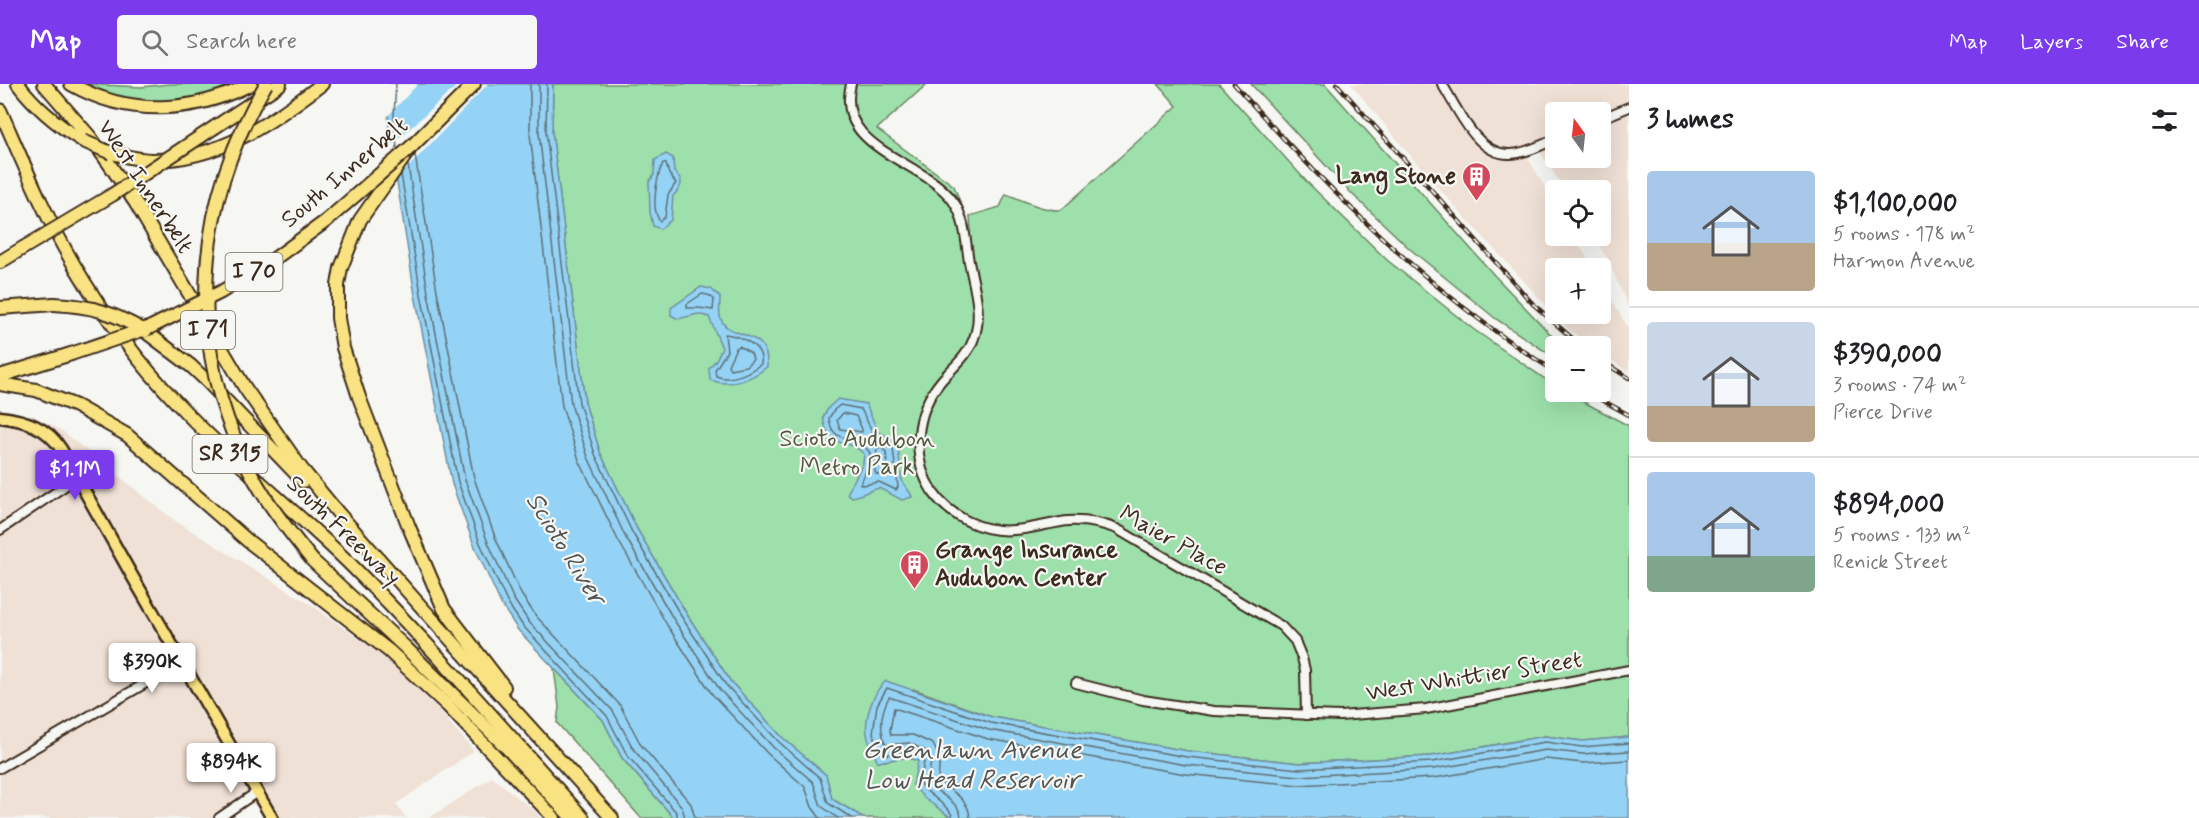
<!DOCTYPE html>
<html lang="en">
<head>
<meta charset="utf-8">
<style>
	:root { --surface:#fff; --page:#f6f6f6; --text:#202124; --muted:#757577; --line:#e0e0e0; --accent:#7c3aed }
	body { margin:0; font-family:Mynerve,sans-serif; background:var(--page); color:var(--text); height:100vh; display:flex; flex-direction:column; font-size:22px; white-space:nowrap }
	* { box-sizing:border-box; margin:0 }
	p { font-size:20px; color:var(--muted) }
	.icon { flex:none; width:33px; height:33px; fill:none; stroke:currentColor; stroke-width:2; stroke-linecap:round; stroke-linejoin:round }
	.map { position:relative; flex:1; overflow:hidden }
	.details { display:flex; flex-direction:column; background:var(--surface); width:570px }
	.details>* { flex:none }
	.needle { width:39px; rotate:345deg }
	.fabs { position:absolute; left:1545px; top:18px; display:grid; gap:12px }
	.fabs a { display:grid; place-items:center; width:66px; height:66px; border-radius:6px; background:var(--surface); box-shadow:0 6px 24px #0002; font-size:30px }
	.price { position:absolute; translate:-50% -51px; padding:0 14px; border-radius:6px; background:#fff; color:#222; font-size:20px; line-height:39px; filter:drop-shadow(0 2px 3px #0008) }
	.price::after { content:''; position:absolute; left:50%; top:36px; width:18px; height:14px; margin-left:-9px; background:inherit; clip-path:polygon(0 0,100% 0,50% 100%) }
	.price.selected { background:var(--accent); color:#fff }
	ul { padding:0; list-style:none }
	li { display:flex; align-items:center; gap:18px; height:150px; padding:0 18px }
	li+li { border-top:2px solid var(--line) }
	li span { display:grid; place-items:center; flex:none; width:168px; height:120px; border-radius:6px; color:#555 }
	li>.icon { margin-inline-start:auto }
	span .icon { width:72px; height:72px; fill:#fffc; stroke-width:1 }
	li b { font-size:26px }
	h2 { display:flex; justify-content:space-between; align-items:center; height:72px; padding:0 18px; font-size:26px }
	header { display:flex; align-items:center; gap:36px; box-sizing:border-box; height:84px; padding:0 30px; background:var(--accent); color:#fff }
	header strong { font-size:28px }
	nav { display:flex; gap:33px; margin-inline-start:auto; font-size:21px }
	.search { width:420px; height:54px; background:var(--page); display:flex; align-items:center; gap:15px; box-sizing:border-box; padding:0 21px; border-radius:6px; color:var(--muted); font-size:22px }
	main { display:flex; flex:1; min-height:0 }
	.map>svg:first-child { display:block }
	.built { fill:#f0e1d6; fill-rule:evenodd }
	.green { fill:#9de0ab; stroke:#6c8564; stroke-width:1.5 }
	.water { fill:#94d3f5; stroke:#708f9f; stroke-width:1.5 }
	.pier { fill:#f6f6f2 }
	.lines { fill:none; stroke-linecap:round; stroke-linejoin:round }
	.shore { stroke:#5f6e74; stroke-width:1.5 }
	.minor-casing { stroke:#3b2a1e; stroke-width:12 }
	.major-casing { stroke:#3b2a1e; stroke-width:15 }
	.highway-casing { stroke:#3b2a1e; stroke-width:16 }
	.minor { stroke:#f6f6f2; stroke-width:8 }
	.major { stroke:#f8e281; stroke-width:10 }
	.highway { stroke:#f8e281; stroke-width:12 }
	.rail-casing { stroke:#3b2a1e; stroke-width:4.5 }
	.rail { stroke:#f6f6f2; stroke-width:2; stroke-dasharray:7; stroke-linecap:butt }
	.highway-bridge-casing { stroke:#3b2a1e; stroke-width:16; stroke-linecap:butt }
	.highway-bridge { stroke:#f8e281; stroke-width:12 }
	.labels { text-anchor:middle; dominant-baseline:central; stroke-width:4.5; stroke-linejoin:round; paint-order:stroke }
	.shield { fill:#f6f6f2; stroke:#73675e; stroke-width:1.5 }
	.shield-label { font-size:22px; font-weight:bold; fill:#3b2a1e }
	.street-label { font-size:24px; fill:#3b2a1e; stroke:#f6f6f2 }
	.poi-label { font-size:24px; font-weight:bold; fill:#3b2a1e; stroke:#f6f6f2; text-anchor:end }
	.park-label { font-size:24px; fill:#545841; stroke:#f6f6f2 }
	.water-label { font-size:26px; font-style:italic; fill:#515454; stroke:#f6f6f2 }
</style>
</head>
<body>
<header>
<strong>Map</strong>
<div class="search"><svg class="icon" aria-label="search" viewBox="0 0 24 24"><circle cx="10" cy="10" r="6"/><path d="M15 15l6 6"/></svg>Search here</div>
<nav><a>Map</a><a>Layers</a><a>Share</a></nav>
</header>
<main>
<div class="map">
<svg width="1629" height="734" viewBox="0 0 1629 734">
	<rect width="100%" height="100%" fill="#f6f6f2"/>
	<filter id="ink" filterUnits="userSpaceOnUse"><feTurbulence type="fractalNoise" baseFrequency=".0167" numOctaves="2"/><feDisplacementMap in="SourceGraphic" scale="12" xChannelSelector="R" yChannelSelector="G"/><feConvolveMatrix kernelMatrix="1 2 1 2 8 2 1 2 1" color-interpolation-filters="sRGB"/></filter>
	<g filter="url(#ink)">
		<g class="built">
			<path d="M1351,0h278v224l-22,-50 -14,-22h7v-46h-35l-25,-38 -12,6 27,47 1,31h18l19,32h-37v46h44l1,-33 28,49v42l-28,-19 -1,-7h-8l-25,-18 -138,-150zM1556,28h44v46h-44z"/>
			<path d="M0,325l34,7 27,14 113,90 136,84 72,51 34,28 58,68 -78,53 10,14h-137l-18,-16 -24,16h-227z"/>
			<path d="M492,693l39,31 10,10h-112z"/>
		</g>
		<g class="green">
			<path d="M84,0l57,3 28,-3h68c-48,22 -105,24 -153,0z"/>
			<path d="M553,0h374l-50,45 77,57 17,45 -1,-15 30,-9 6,-13c17,6 37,17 55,16l116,-104 -19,-22h61l88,98 80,78 86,69 82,57 1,6h9l64,34v311l-47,4 -37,-5 -113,20 -133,7 -111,-12 -196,-34 -79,-28 -35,73 29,-5 11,4 29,55 5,2h-88l-32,-19 -6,-24 -43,-37 -52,-56 -45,-69 -49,-84 -37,-77 -15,-49 -33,-272z"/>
			<path d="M1251,0h74l169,191 62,65 9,6h-9l-1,12 -59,-39 -86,-70 -60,-57z"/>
			<path d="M554,584l49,52 19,38 52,60h-33l-84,-95 2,-16z"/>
		</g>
		<g class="water">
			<path d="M390,0h163l-1,47 33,272 15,49 37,77 49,84 45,69 52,56 43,37 6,24 32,19h-190l-52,-60 -19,-38 -85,-90 -17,-26 -27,-59 -22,-61 -37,-189 -25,-157 -2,-24z"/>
			<path d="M666,70l7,4 1,14c11,8 8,15 -1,24l-2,24 -11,9 -7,-3 -3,-14 -1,-30 5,-7 1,-15z"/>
			<path d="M701,203l10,2 9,8c0,6 -1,13 0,19 5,26 50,9 47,51 -17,13 -36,21 -57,13l-1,-12 7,-8 6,-12 -13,-31 -11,-3 -20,5 -7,-4v-7z"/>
			<path d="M838,315l28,5 12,28c30,12 17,24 24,48 2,7 8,10 10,17l-10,3 -23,-12c-10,2 -18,8 -27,9l-5,-3 16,-31 1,-9c-19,-19 -35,-1 -41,-37l6,-10z"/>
			<path d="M886,597l106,36 196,34 111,12 133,-7 113,-20 37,5 47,-4v81h-677l-28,-20 -11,-13 5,-24 -11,-4 -29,5c-4,-9 -10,-19 -11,-28 -3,-16 7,-44 19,-53z"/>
		</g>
		<g class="pier">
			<path d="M387,0h31l-33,35v-5z"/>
			<path d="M459,0h29l-94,98 -6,-34z"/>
		</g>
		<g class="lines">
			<g class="shore">
				<path d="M396,0l-2,30 3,35"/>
				<path d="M530,0v50l32,272 17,54 39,80 49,85 45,69 56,60 37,33 7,20 8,11"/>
				<path d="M539,0v49l32,271 17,53 37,79 49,84 46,70 54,58 39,34 8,24 17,12"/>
				<path d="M547,0l-1,48 33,271 16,51 37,78 49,84 45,69 53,57 41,36 8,25 24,15"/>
				<path d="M415,71l22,136 37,187 21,59 26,57 15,22 84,89 21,40 50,59 4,14"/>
				<path d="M663,79l3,1 3,10 7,9 -8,12 -3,22 -5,4c-10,-12 -3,-45 3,-58z"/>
				<path d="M408,81l20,128 37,187 22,60 26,58 16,24 84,89 21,39 48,57 3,11"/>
				<path d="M401,90l20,120 37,188 22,61 27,59 16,24 84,90 20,39 49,57 2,6"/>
				<path d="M702,210l6,1 6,4 -1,11 -14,-2h-12v-4z"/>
				<path d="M725,250c15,2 39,11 36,30 -12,9 -30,18 -45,12l-1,-6 12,-19z"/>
				<path d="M739,262l12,7 2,6 -7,7 -16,3 -2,-4 8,-17z"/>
				<path d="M840,321l21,4 13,26 13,7 6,7 5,38 -2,3 -17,-8 -16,3 -3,-1 9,-19 1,-12c-15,-22 -38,-6 -41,-35l5,-8z"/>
				<path d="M843,329l13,3 6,13v3l-22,-3 -3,-9z"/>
				<path d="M881,363l5,5 2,21 -3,3 -9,-2 -1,-2 2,-23z"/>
				<path d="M953,734c-2,-11 -25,-23 -33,-34l4,-22 -3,-6 -13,-5 -24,4 -3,-2 -8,-20 4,-28 10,-17 104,35 196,34 112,12 133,-7 113,-20 37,5 47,-4"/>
				<path d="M961,734c-1,-17 -23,-23 -33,-36l3,-21 -5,-10 -17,-8 -23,2c-7,-16 -5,-33 3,-48l100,33 197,35 113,11 134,-7 113,-19 36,4 47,-3"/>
				<path d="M970,734c-1,-20 -19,-26 -32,-38l2,-22 -7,-14 -20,-9h-22l-1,-5 4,-22 94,31 197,35 113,11 136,-7 112,-19 37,4 46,-3"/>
			</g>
			<defs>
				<g id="minor">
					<path d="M851,0c-17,66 72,75 102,117 12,16 13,42 16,61 5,25 14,52 5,76 -6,18 -21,29 -33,43 -25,30 -31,76 -9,110 18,26 51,42 82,39 19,-1 36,-7 54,-9 17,-1 33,2 49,8l164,97 14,15 7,17 3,12 1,45"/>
					<path d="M1442,0c16,25 35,72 69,70 16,-1 30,-9 45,-15"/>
					<path d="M1600,35l29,-12"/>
					<path d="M0,446l78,-53"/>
					<path d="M1076,599l67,17 71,11 126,5 86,-7 203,-39"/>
					<path d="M0,684l182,-106"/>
					<path d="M219,734l38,-26"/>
				</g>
				<path id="major" d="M0,333c25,3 47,10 61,32l70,125 141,244"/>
				<g id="highway">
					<path d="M18,0c18,24 39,41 65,57"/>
					<path d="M44,0l46,53 18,25 27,40 110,186 56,80 38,46 94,106 179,198"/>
					<path d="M71,0c58,33 122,29 180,0"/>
					<path d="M474,0l-62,62 -52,74 -19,48 -3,17v33l5,30 16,49 50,130 35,82 60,78"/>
					<path d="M0,26c23,52 45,106 74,155 29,49 64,97 103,138 55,59 120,108 177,165 79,80 154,166 229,250"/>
					<path d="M215,43l65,-43"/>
					<path d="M111,69c14,3 28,7 41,7 67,0 119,-37 170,-76"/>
					<path d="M0,178l23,-14"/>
					<path d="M0,224l54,-4"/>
					<path d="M146,248l45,34 17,16 95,99"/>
					<path d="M0,292l71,-22"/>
					<path d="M0,300l36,6 40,16 51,29 121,106 141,110 59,55 106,112"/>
					<path d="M313,477l93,87 101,100 65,70"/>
				</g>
			</defs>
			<use href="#minor" class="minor-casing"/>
			<use href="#major" class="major-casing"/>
			<use href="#highway" class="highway-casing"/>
			<use href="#minor" class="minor"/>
			<use href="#major" class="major"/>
			<use href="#highway" class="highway"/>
			<defs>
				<g id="rail">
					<path d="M1234,0c98,110 196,210 322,288"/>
					<path d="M1337,0l196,220 48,42"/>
					<path d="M1600,276l29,18"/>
					<path d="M1587,308l42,23"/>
				</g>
			</defs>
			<use href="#rail" class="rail-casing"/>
			<use href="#rail" class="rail"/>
			<defs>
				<g id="highway-bridge">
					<path d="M266,0c-69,116 -81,252 -22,375 17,37 43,70 69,102"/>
					<path d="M83,57l28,12"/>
					<path d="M23,164l89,-53 103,-68"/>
					<path d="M54,220c39,2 57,8 91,27"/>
					<path d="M71,270l80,-27 70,-35 49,-30 56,-41 86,-75"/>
				</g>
			</defs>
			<use href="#highway-bridge" class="highway-bridge-casing"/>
			<use href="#highway-bridge" class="highway-bridge"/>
		</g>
	</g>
	<defs>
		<symbol id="building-pin" viewBox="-11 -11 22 30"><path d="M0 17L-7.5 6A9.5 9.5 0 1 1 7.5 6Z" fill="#d1495b" stroke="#f6f6f2"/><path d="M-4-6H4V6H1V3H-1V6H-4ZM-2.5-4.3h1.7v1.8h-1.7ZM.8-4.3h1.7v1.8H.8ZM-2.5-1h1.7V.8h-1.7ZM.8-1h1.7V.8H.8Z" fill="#fff"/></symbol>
	</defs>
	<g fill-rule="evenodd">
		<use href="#building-pin" x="1460" y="76" width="33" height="45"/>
		<use href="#building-pin" x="898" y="464" width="33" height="45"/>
	</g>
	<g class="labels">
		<g class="shield">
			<rect x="225.5" y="169" width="57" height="38" rx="4.5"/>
			<rect x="181" y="227" width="54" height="38" rx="4.5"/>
			<rect x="192.5" y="351" width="75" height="38" rx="4.5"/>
		</g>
		<g class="shield-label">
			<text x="254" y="188">I 70</text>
			<text x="208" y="246">I 71</text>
			<text x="230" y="370">SR 315</text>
		</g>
		<g class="street-label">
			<text transform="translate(345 89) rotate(-40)">South Innerbelt</text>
			<text transform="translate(145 103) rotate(57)">West Innerbelt</text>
			<text transform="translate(343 447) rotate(44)">South Freeway</text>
			<text transform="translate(1173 457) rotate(29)">Maier Place</text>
			<text transform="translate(1474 593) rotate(-9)">West Whittier Street</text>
		</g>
		<g class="poi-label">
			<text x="1456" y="92">Lang Stone</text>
			<text x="935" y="466" text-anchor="start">Grange Insurance<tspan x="935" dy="28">Audubon Center</tspan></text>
		</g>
		<g class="park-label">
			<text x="857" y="355">Scioto Audubon<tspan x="857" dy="28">Metro Park</tspan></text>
		</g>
		<g class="water-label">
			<text transform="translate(565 465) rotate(58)">Scioto River</text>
			<text x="972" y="667">Greenlawn Avenue<tspan x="972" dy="30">Low Head Reservoir</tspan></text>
		</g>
	</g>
</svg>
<div class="fabs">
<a><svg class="needle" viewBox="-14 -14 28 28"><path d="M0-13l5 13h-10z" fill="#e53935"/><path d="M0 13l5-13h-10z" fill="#757577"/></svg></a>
<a><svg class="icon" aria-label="locate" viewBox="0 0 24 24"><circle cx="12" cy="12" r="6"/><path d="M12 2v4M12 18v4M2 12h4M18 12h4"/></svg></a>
<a>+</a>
<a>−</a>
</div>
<b class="price selected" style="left:75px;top:417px">$1.1M</b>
<b class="price" style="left:152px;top:610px">$390K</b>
<b class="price" style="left:231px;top:710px">$894K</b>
</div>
<section class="details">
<h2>3 homes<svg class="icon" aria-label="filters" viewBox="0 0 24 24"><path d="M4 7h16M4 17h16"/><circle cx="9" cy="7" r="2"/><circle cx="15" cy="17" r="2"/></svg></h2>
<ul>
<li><span style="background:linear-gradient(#a9c7e8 60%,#b9a48a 0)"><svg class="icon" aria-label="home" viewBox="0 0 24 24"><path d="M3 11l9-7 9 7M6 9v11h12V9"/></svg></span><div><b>$1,100,000</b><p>5 rooms · 178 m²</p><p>Harmon Avenue</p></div></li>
<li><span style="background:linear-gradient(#c9d6e8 70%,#b9a48a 0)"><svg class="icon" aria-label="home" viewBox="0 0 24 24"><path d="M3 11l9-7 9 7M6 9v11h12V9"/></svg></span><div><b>$390,000</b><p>3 rooms · 74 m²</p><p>Pierce Drive</p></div></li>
<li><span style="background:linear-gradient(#a9c7e8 70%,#7fa58c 0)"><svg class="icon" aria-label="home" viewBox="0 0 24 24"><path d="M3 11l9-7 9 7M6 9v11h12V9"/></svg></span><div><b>$894,000</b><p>5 rooms · 133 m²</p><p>Renick Street</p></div></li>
</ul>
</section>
</main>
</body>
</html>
